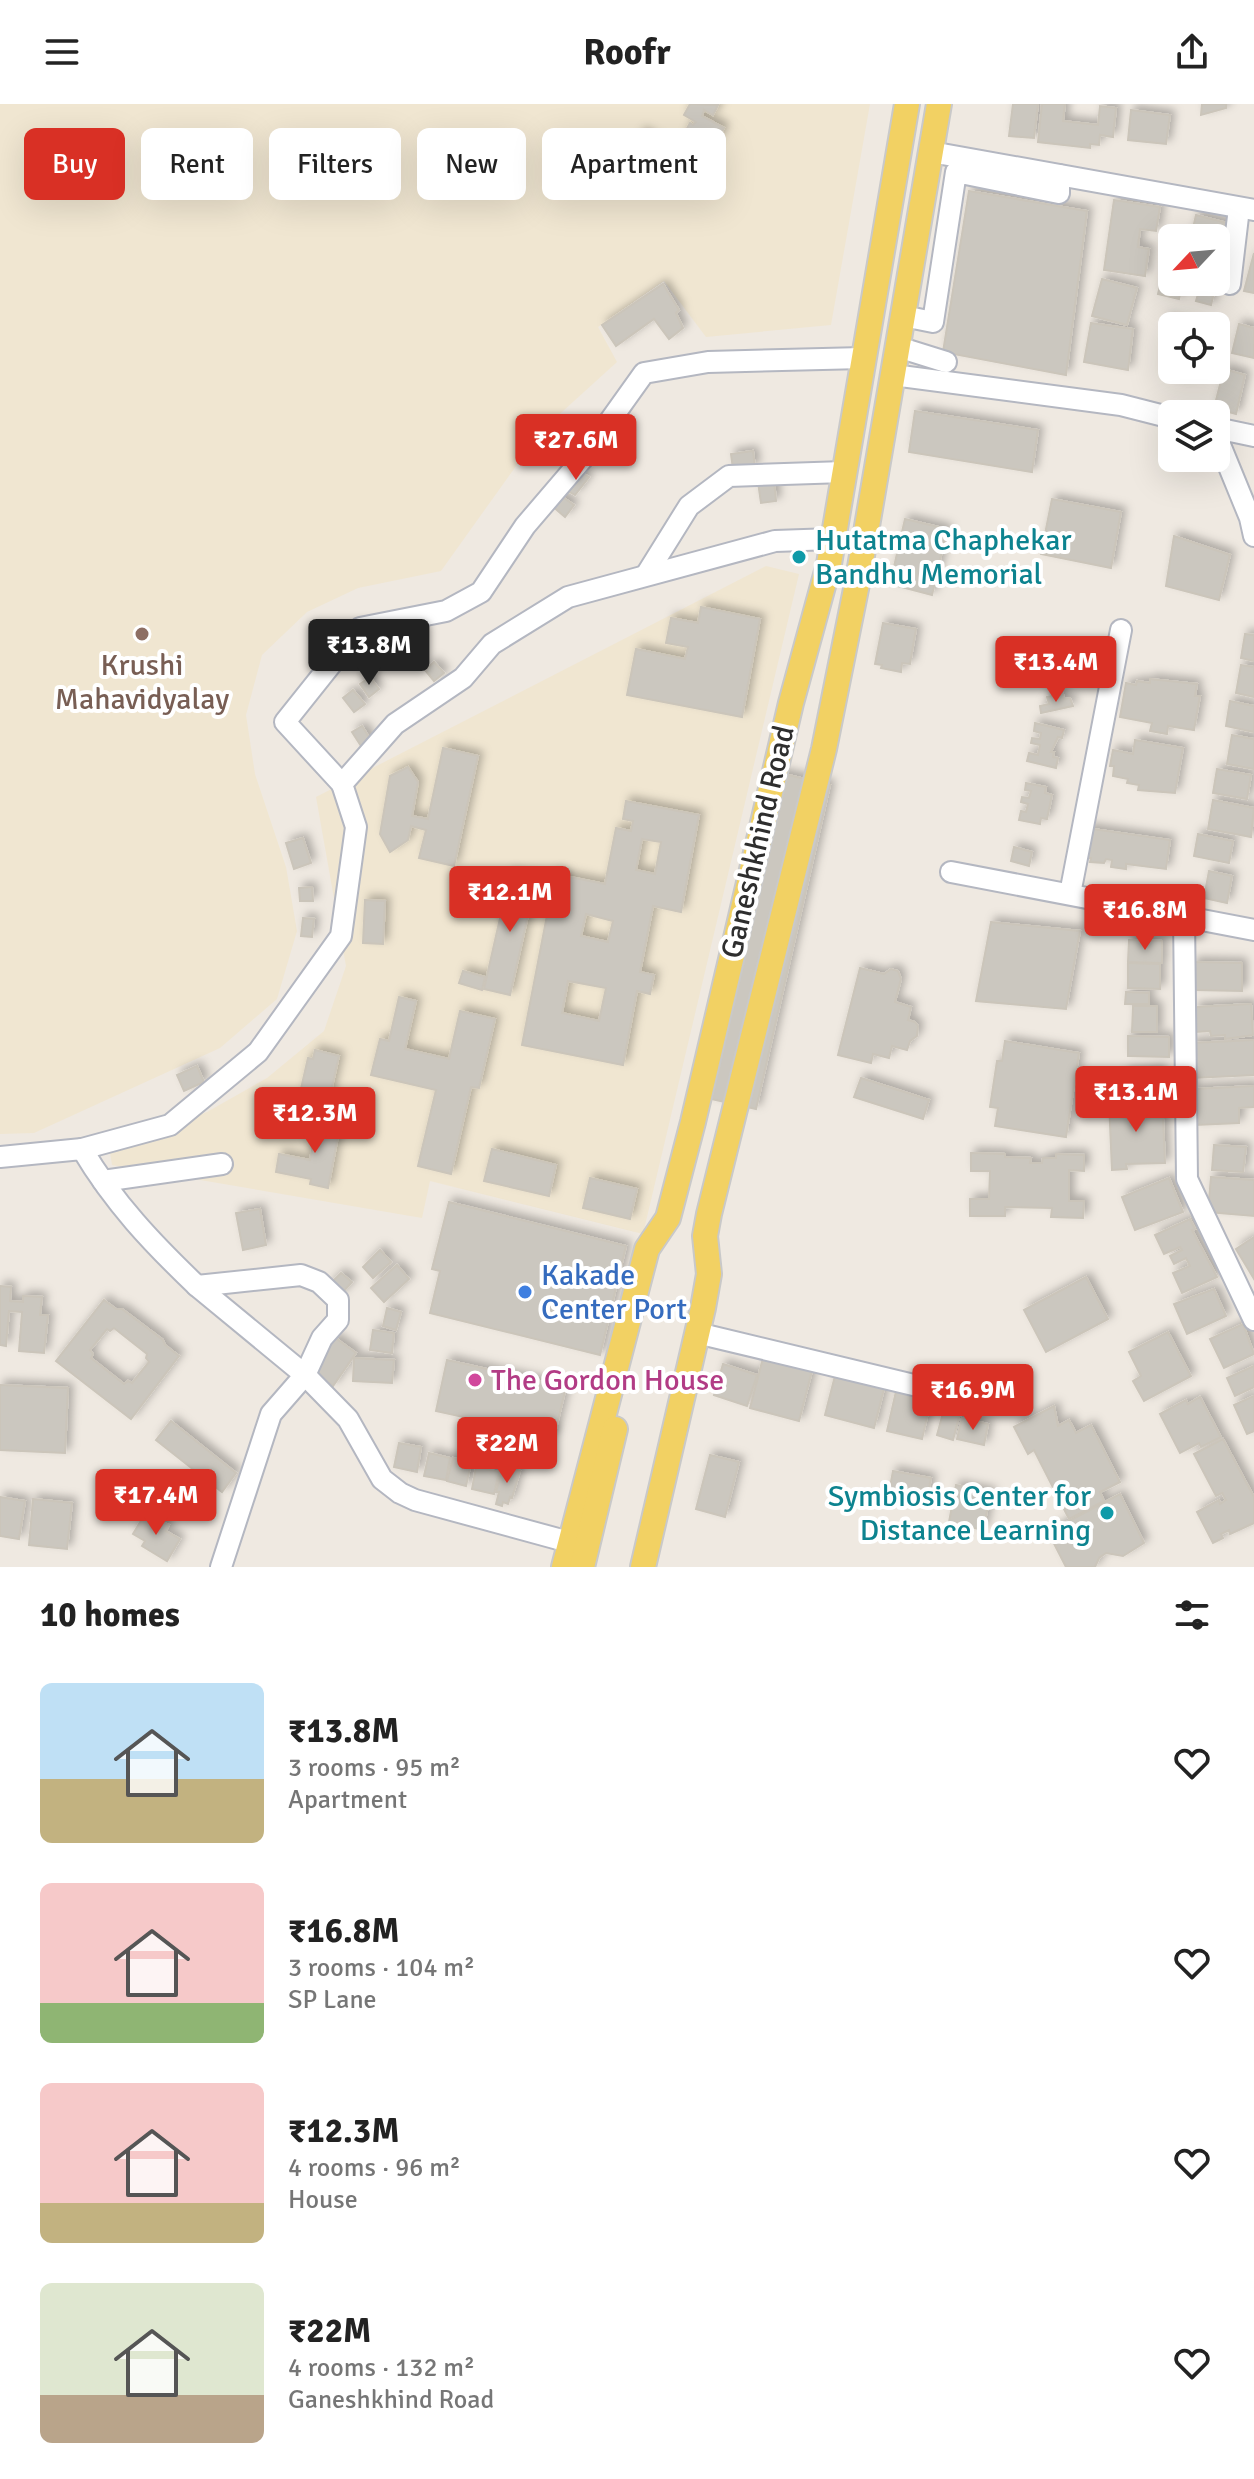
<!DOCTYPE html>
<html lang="en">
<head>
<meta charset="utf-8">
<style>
	:root { --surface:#fff; --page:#f6f6f6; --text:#222; --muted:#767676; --accent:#d93025 }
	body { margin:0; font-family:Signika,sans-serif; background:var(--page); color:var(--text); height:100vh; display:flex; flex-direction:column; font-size:30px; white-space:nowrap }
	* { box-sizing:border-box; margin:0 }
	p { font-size:26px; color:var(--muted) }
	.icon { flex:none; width:44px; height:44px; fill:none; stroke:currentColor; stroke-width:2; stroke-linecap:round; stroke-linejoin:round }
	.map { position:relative; height:1463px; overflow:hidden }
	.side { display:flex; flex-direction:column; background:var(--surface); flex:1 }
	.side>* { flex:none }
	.hud { position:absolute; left:24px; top:24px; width:800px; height:72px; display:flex; gap:16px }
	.needle { width:52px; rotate:244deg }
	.controls { position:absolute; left:1158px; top:120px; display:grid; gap:16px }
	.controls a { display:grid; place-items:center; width:72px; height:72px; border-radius:12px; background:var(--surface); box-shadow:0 8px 32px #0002; font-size:40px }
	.price { position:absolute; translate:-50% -68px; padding:0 18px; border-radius:8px; background:var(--accent); color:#fff; font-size:26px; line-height:52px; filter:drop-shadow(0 2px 4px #0008) }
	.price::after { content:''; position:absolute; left:50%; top:48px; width:24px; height:18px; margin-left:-12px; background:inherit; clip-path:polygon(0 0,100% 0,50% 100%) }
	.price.on { background:#222; color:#fff }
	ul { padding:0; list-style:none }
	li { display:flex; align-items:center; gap:24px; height:200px; padding:0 40px }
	li span { display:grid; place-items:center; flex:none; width:224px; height:160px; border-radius:12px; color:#555 }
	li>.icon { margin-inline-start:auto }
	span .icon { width:96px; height:96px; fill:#fffc; stroke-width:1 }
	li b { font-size:34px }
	h2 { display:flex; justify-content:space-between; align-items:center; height:96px; padding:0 40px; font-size:34px }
	.chip { padding:0 28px; border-radius:12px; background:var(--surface); box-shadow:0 8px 32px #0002; font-size:28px; line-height:72px }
	.chip.on { background:var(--accent); color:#fff }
	header { display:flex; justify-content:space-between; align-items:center; height:104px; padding:0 40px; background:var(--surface); font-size:36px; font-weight:700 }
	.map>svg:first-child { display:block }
	.education { fill:#f0e6d1 }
	.building { fill:#cbc7bf; stroke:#cbc5ba; stroke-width:2; fill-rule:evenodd; filter:url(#shadow) }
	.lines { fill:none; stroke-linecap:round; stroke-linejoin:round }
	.minor-casing { stroke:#b4b7c1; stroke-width:24 }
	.major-casing { stroke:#c9c9c9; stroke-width:28 }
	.minor { stroke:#fff; stroke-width:20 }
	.major { stroke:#f2d163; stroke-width:24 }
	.culture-dot { fill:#0f9aa8; stroke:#fff; stroke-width:3 }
	.education-dot { fill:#8d6e63; stroke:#fff; stroke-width:3 }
	.shop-dot { fill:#3f7fe0; stroke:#fff; stroke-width:3 }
	.hotel-dot { fill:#d1479c; stroke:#fff; stroke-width:3 }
	.labels { text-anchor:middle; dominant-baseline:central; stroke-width:8; stroke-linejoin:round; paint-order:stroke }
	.culture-label { font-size:30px; fill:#0d838f; stroke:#fff; text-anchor:start }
	.education-label { font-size:30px; fill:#785e54; stroke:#fff }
	.street-label { font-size:30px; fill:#2e2e2e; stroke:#fff }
	.shop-label { font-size:30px; fill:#366cbe; stroke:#fff; text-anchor:start }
	.hotel-label { font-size:30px; fill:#b23c85; stroke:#fff; text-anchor:start }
</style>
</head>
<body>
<header><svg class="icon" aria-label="menu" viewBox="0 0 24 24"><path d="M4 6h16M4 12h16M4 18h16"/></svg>Roofr<svg class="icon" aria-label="share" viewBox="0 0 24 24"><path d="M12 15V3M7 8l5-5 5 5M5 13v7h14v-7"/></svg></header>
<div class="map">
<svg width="1254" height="1463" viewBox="0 0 1254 1463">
	<defs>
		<filter id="shadow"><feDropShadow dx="4.5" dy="-4.5" stdDeviation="4" flood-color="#0004"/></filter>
	</defs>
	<rect width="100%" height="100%" fill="#efe9e1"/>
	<g class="education">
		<path d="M0,0h870l-39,221 -125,12 -42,-56 -66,46 19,35 -76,69 -100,140 -83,17 -51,24 -45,43 -16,60 9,59 31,93 11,64 -20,68 -57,49 -186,85 -34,1z"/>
		<path d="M766,462l33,8 -156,660 -213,-53 -8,37 -310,-53 -3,-19 98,-34 60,-34 57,-47 22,-65 -30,-169z"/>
	</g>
	<g class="building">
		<path d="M690,0l28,1 -5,10 -9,-5 -2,6 22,12 -10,18 -17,-10 -5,8 -9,-8 7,-13 3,2 3,-3 -12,-7z"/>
		<path d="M1013,0h25l-4,34 -25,-2z"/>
		<path d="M1042,0h23l-2,17 35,4 2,-19 16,2 -3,29 -13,-2 -1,10 -9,-1v4l-52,-6z"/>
		<path d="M1202,0h24v4l-25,7z"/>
		<path d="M1131,6l39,5 -4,29 -38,-4z"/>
		<path d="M642,28l45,29 -14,21 -5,-4 -11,16 -13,-9 14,-21 -9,-6 -6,9 -8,-6 -2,5 -9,-6z"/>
		<path d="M969,87l118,20 -21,164 -123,-23z"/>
		<path d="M1114,96l46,7 -4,24 -16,-2 -2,18 11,2 -4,27 -41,-6z"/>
		<path d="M1196,111l35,9 -20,81 -15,-4 2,-7 -17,-4 -2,9 -21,-5 13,-54 1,42h44v-44h-31l1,-3 5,2z"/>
		<path d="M1254,149v40l-10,-2z"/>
		<path d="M1102,175l35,9 -10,37 -35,-9z"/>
		<path d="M663,180l16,26 -3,3 7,15 -14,11 -15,-20 -38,27 -14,-21z"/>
		<path d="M1166,215l30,7h-24v44h18l-4,12 -25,-6z"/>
		<path d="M1091,219l42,6 -5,41 -44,-8z"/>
		<path d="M1239,220l15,4v30l-22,-5z"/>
		<path d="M1224,265l21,6 -9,39 -22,-6z"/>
		<path d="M915,307l123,19 -6,42 -123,-20z"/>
		<path d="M753,347l2,16 -22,2 -2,-15z"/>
		<path d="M577,366l12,7 -14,18 -12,-7z"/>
		<path d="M774,376l2,21 -15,2 -3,-21z"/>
		<path d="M558,390l16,11 -9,12 -15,-13z"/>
		<path d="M1052,395l69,13 -10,56 -70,-14z"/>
		<path d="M905,415l42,10 -15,66 -42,-11z"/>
		<path d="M1174,432l56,19 -11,45 -53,-14z"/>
		<path d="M701,503l59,12 -18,98 -115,-22 9,-46 49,10 3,-12 -22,-4 5,-25 27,5z"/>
		<path d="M883,519l33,6 -6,35 -8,-1 -1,9 -20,-4 1,-3 -7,-1z"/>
		<path d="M1245,530l9,1v26l-13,-3z"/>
		<path d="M366,551l10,13 -8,6 -10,-13z"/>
		<path d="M434,558l10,11 -10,8 -9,-11z"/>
		<path d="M1241,561l13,2v30l-18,-4z"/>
		<path d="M370,573l9,12 -10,8 -9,-13z"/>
		<path d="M1150,575l47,5 -2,12h5l-6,34 -26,-4 -1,8 -17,-3 2,-8 -32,-6 6,-34 10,2 1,-4 13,2z"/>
		<path d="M353,586l12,14 -11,8 -11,-14z"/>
		<path d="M1063,590l1,5 6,-1 3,8 -32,7 -1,-7 9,-2 -2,-7z"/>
		<path d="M1230,597l24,5v26l-28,-6z"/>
		<path d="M1035,619l29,7 -2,8 -4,-1 -7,15h3l-1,5 5,1 -2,10 -29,-7 2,-8 9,2 2,-10 -9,-2 1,-5 8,1 1,-6 -7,-2z"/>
		<path d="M362,622l10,16 -9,7 -11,-17z"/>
		<path d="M1232,631l22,4v30l-27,-5z"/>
		<path d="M1135,636l48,8 -8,45 -37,-3 1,-5 -12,-2 1,-4 -15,-3 1,-10h-4l3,-16 20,4z"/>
		<path d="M443,644l35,8 -24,110 -35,-8 7,-28 -15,-4 -3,14 -18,12 -10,-18 10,-58 18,-9 10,15 -6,34 16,3z"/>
		<path d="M1217,665l34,6 -4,24 -34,-6z"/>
		<path d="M772,667l58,14 -74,324 -58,-13z"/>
		<path d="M1026,679l20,4 -1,6 7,2 -5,24 -6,-1 -1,6 -21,-4 2,-9 5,1 2,-8 -7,-2 1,-5 7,1 2,-7 -6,-1z"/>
		<path d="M1213,696l41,8 -3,29 -43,-8z"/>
		<path d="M626,697l73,14 -18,97 -28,-6 -13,66 14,3 -4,19 -13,-3 -14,74 -101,-20 33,-171 50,10 11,-56 15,3 2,-10 -10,-2zM642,735l19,3 -6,32 -19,-4zM586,810l27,7 -5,21 -27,-6zM568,877l38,7 -7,33 -37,-8z"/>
		<path d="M1086,724l84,12 -4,29 -40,-5v5l-15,-2 1,-7 -6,-1 -2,4 -14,-1 1,-4h-6z"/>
		<path d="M1198,730l35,7 -4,22 -35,-7z"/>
		<path d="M303,734l8,25 -17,6 -8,-26z"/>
		<path d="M1014,743l18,5 -3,14 -18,-5z"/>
		<path d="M1209,767l23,5 -5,27 -23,-5z"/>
		<path d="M510,770l26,6 -26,115 -26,-6z"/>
		<path d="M312,783l1,14h-13l-1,-13z"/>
		<path d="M365,796l20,1 -2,43 -20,-1z"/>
		<path d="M303,814l11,1 -2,18 -11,-1z"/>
		<path d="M991,818l89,9 -14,78 -90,-8z"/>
		<path d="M1129,836l33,1v22l-34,-1z"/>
		<path d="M1193,858l49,1v28l-49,-1z"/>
		<path d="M1128,859l32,1v25l-32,-1z"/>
		<path d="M860,864l24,6 7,-5 7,2 3,8 -6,23 16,5 -3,13 7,2 3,4 -1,10 -7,5 -3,9 -15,-4 -3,12 -16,-4 -2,9 -33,-8z"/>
		<path d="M463,867l22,6 -3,13 -23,-7z"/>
		<path d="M1126,888l23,1v11h-24z"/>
		<path d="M399,893l17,4 -11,48 44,10 11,-48 35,8 -16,69 -8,-1 -20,87 -33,-8 18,-76 -65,-15 9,-36 9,2z"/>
		<path d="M1251,900l2,31 -28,4v-4l-14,1 -1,-5 -14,1 -1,-25z"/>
		<path d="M1133,902h24v26h-25z"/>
		<path d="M1128,932l41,1v20l-41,-1z"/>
		<path d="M1254,936v35l-62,3v-12h5l-1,-7h-5l-1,-16z"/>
		<path d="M1005,937l74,12 -13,84 -71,-11 3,-18 -8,-1 7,-46h5z"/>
		<path d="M315,946l24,6 -10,44 -29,-7 8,-35 5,1z"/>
		<path d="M197,962l7,16 -20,9 -7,-16z"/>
		<path d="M1161,965l2,23 -37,4 -2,-23z"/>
		<path d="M861,974l68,22 -6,19 -69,-22z"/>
		<path d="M1254,982v21l-15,1v15l-44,2 -2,-36z"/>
		<path d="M1162,996l1,13 -16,1v5l16,-1 2,45 -39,1 1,5 -15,1 -3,-68z"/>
		<path d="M318,1012l23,5 -13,67 -18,-4 1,-5 -35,-7 3,-18 31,6z"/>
		<path d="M1214,1041l32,2 -3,25 -31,-2z"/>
		<path d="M492,1045l64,16 -7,31 -65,-15z"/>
		<path d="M971,1049l34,1v3l26,1 -1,5h12l1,-5h13v-4l28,1v16l-15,-1v31h15l-1,17 -32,-1 1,-9 -47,-1v9h-35v-17h19l1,-28h-19z"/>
		<path d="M1211,1073l43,3v36l-46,-4z"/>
		<path d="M590,1074l47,11 -7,30 -47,-11z"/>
		<path d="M1169,1074l14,34 -48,18 -13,-33z"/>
		<path d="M449,1098l177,44 -26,109 -170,-42 10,-42 -8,-2z"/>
		<path d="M260,1105l6,36 -23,5 -7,-37z"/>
		<path d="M1190,1115l5,10 -3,1 25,47 -35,16 -9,-20 17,-7 -4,-8 -12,6 -4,-8 12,-6 -2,-3 -16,7 -9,-19z"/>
		<path d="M1254,1133v42l-18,-30z"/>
		<path d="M380,1146l11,12 -18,16 -10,-11z"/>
		<path d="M397,1161l12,14 -25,23 -13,-14z"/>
		<path d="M341,1169l11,9 -13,14 -11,-10z"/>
		<path d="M1086,1173l22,42 -62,33 -22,-42z"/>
		<path d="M0,1182l11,1 -1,14 13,1v-6l19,1 -2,18h8l-4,38 -25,-2 3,-39 -13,-1 -3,35 -6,-1z"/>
		<path d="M1214,1185l12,27 -39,18 -13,-30z"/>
		<path d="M104,1196l12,9h6l41,31 2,5 14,11 -48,63 -75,-58zM114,1224l33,26 -1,4 3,4 -17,21 -4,-2 -4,3 -33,-26 2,-4 -3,-4 17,-21 3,2z"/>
		<path d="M387,1204l14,4 -5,18 -13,-4z"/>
		<path d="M1243,1220l11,30 -30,14 -14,-29z"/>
		<path d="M373,1226l21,3 -2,20 -22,-3z"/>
		<path d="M1168,1228l23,44 -47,25 -11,-20 8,-5 -12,-24z"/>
		<path d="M334,1233l22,16 -23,33 -22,-16z"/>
		<path d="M354,1254l40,2 -2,23 -39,-2z"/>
		<path d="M763,1254l49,13 -13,50 -49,-13z"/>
		<path d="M447,1256l119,27 -12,50 -118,-26z"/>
		<path d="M723,1260l34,11 -10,31 -33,-11z"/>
		<path d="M1254,1262v21l-19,9 -8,-18z"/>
		<path d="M836,1268l49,13 -11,43 -49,-13z"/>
		<path d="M0,1281l68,3 -3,65 -65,-3z"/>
		<path d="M897,1283l35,8 -10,44 -35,-8z"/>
		<path d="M1254,1292v35l-7,3 -13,-29z"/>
		<path d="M1200,1293l21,40 -20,10 -2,-4 -19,10 -20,-39 26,-14 2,4z"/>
		<path d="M1054,1302l4,20 11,-6 7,13 15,-8 29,57 -20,10 4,9 -35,18 -35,-69 -6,4 -14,-27z"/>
		<path d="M943,1309l16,4 -6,23 -16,-5z"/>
		<path d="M962,1314l26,6 -4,21 -27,-6z"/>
		<path d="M171,1317l65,52 -14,19 -66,-52z"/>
		<path d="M1223,1335l31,58v26l-24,11 -1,-4 -8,4 2,4 -10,5 -16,-31 22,-12 1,4 6,-4 -4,-7 -6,3 -22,-42z"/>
		<path d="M399,1339l22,4 -4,25 -23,-5z"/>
		<path d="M429,1349l21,5 -4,22 -22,-4z"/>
		<path d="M710,1351l29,7 -14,55 -29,-8z"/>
		<path d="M453,1354l18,5 -5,23 -19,-5z"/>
		<path d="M503,1362l17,5 -8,27 -2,-1 -2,7 -5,-2 -1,4 -6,-2 3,-12h-3z"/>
		<path d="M476,1363l23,5 -5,22 -22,-5z"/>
		<path d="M893,1367l38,7 -4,22 -38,-7z"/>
		<path d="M956,1381l35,7 -8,38 -34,-8z"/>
		<path d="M1120,1390l24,49 -21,13 -17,-3 -7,5 -4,9h-29l-18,-35z"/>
		<path d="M0,1393l25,4 -6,38 -19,-3z"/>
		<path d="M33,1395l39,4 -5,46 -38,-4z"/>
		<path d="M145,1410l24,11 -3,6 14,8 -13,22 -25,-15 3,-5 -12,-7z"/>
	</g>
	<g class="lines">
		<defs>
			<g id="minor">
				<path d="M931,48l323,58"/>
				<path d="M1230,180l9,-76"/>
				<path d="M903,212l30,6 23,-150 103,21v-18"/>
				<path d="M898,243l48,15"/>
				<path d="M893,271l228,30 51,13"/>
				<path d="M1216,324l38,8"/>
				<path d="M1216,331l34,83 4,18"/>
				<path d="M646,471l43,-69 40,-30 115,-4"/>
				<path d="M342,680l-57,-62 75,-94 86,-17 35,-19 44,-66 59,-69 60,-84 64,-11 155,-4"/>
				<path d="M951,768l303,58"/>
				<path d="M1070,790l51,-264"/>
				<path d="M1184,812l3,263 67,141"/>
				<path d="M82,1045l88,-24 88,-73 83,-116 15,-109 -14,-43 53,-60 68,-46 29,-34 76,-47 207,-56 58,-2"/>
				<path d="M0,1053l82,-8c32,54 70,94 115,137l104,-11 18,7 19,18v20l-16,18 -17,37 43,44 34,60 18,14 15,7 154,42"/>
				<path d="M103,1077l119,-17"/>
				<path d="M197,1182l108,89 -34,39 -50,153"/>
				<path d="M697,1229l279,67"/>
			</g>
			<g id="major">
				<path d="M564,1463l83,-318 21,-31 25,-96 98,-419 38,-139 78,-460"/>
				<path d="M582,1463l33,-138"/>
				<path d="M643,1463l60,-259 6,-34 -4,-38 4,-22 115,-465 34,-170 81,-475"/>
			</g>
		</defs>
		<use href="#minor" class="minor-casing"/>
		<use href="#major" class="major-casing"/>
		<use href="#minor" class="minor"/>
		<use href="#major" class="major"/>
	</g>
	<g class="culture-dot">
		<circle cx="799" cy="453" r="8"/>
		<circle cx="1107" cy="1409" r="8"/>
	</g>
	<circle class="education-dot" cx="142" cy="530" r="8"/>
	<circle class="shop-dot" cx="525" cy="1188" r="8"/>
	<circle class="hotel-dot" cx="475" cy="1276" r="8"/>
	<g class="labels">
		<g class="culture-label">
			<text x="815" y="436">Hutatma Chaphekar<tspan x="815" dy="34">Bandhu Memorial</tspan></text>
			<text x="1091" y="1392" text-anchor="end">Symbiosis Center for<tspan x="1091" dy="34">Distance Learning</tspan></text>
		</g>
		<g class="education-label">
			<text x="142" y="561">Krushi<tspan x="142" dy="34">Mahavidyalay</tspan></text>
		</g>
		<g class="street-label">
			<text transform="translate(758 738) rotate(-77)">Ganeshkhind Road</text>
		</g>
		<g class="shop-label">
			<text x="541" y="1171">Kakade<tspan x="541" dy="34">Center Port</tspan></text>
		</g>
		<g class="hotel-label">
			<text x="491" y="1276">The Gordon House</text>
		</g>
	</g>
</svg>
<div class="controls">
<a><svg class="needle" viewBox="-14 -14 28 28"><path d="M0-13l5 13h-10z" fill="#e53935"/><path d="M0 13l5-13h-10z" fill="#767676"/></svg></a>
<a><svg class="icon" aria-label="locate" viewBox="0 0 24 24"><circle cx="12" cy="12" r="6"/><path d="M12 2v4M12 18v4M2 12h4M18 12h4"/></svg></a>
<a><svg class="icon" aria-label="layers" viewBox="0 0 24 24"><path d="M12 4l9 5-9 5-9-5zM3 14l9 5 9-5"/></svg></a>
</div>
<b class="price" style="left:576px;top:378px">₹27.6M</b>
<b class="price on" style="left:369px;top:583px">₹13.8M</b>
<b class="price" style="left:1056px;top:600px">₹13.4M</b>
<b class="price" style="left:510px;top:830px">₹12.1M</b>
<b class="price" style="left:1145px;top:848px">₹16.8M</b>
<b class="price" style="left:1136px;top:1030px">₹13.1M</b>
<b class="price" style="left:315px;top:1051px">₹12.3M</b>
<b class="price" style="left:973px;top:1328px">₹16.9M</b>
<b class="price" style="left:507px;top:1381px">₹22M</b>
<b class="price" style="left:156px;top:1433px">₹17.4M</b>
<div class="hud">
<a class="chip on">Buy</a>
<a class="chip">Rent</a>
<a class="chip">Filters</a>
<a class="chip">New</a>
<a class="chip">Apartment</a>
</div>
</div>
<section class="side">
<h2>10 homes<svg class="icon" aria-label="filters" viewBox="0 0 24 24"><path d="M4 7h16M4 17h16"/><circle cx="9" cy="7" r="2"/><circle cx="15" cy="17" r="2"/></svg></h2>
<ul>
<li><span style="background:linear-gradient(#bfe0f5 60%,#c2b280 0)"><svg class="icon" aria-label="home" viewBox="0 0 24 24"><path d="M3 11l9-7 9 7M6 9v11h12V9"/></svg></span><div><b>₹13.8M</b><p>3 rooms · 95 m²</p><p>Apartment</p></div><svg class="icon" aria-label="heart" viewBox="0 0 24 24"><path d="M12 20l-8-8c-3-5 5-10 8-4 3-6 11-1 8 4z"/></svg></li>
<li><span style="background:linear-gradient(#f6c9c9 75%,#8fb573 0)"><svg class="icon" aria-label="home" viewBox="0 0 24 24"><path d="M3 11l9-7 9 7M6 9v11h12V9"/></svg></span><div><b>₹16.8M</b><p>3 rooms · 104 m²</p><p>SP Lane</p></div><svg class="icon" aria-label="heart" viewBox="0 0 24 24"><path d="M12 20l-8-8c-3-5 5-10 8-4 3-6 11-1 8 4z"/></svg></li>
<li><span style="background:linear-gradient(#f6c9c9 75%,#c2b280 0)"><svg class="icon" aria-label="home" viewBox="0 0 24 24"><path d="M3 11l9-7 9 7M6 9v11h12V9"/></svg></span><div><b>₹12.3M</b><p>4 rooms · 96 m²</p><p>House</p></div><svg class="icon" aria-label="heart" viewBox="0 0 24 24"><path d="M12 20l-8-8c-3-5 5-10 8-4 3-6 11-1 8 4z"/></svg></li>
<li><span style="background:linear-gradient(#dfe7d0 70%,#b9a48a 0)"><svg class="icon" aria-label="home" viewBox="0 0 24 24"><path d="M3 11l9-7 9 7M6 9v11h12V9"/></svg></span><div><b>₹22M</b><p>4 rooms · 132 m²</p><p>Ganeshkhind Road</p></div><svg class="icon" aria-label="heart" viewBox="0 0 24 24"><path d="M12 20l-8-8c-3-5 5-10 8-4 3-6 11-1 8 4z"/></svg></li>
</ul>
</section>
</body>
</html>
